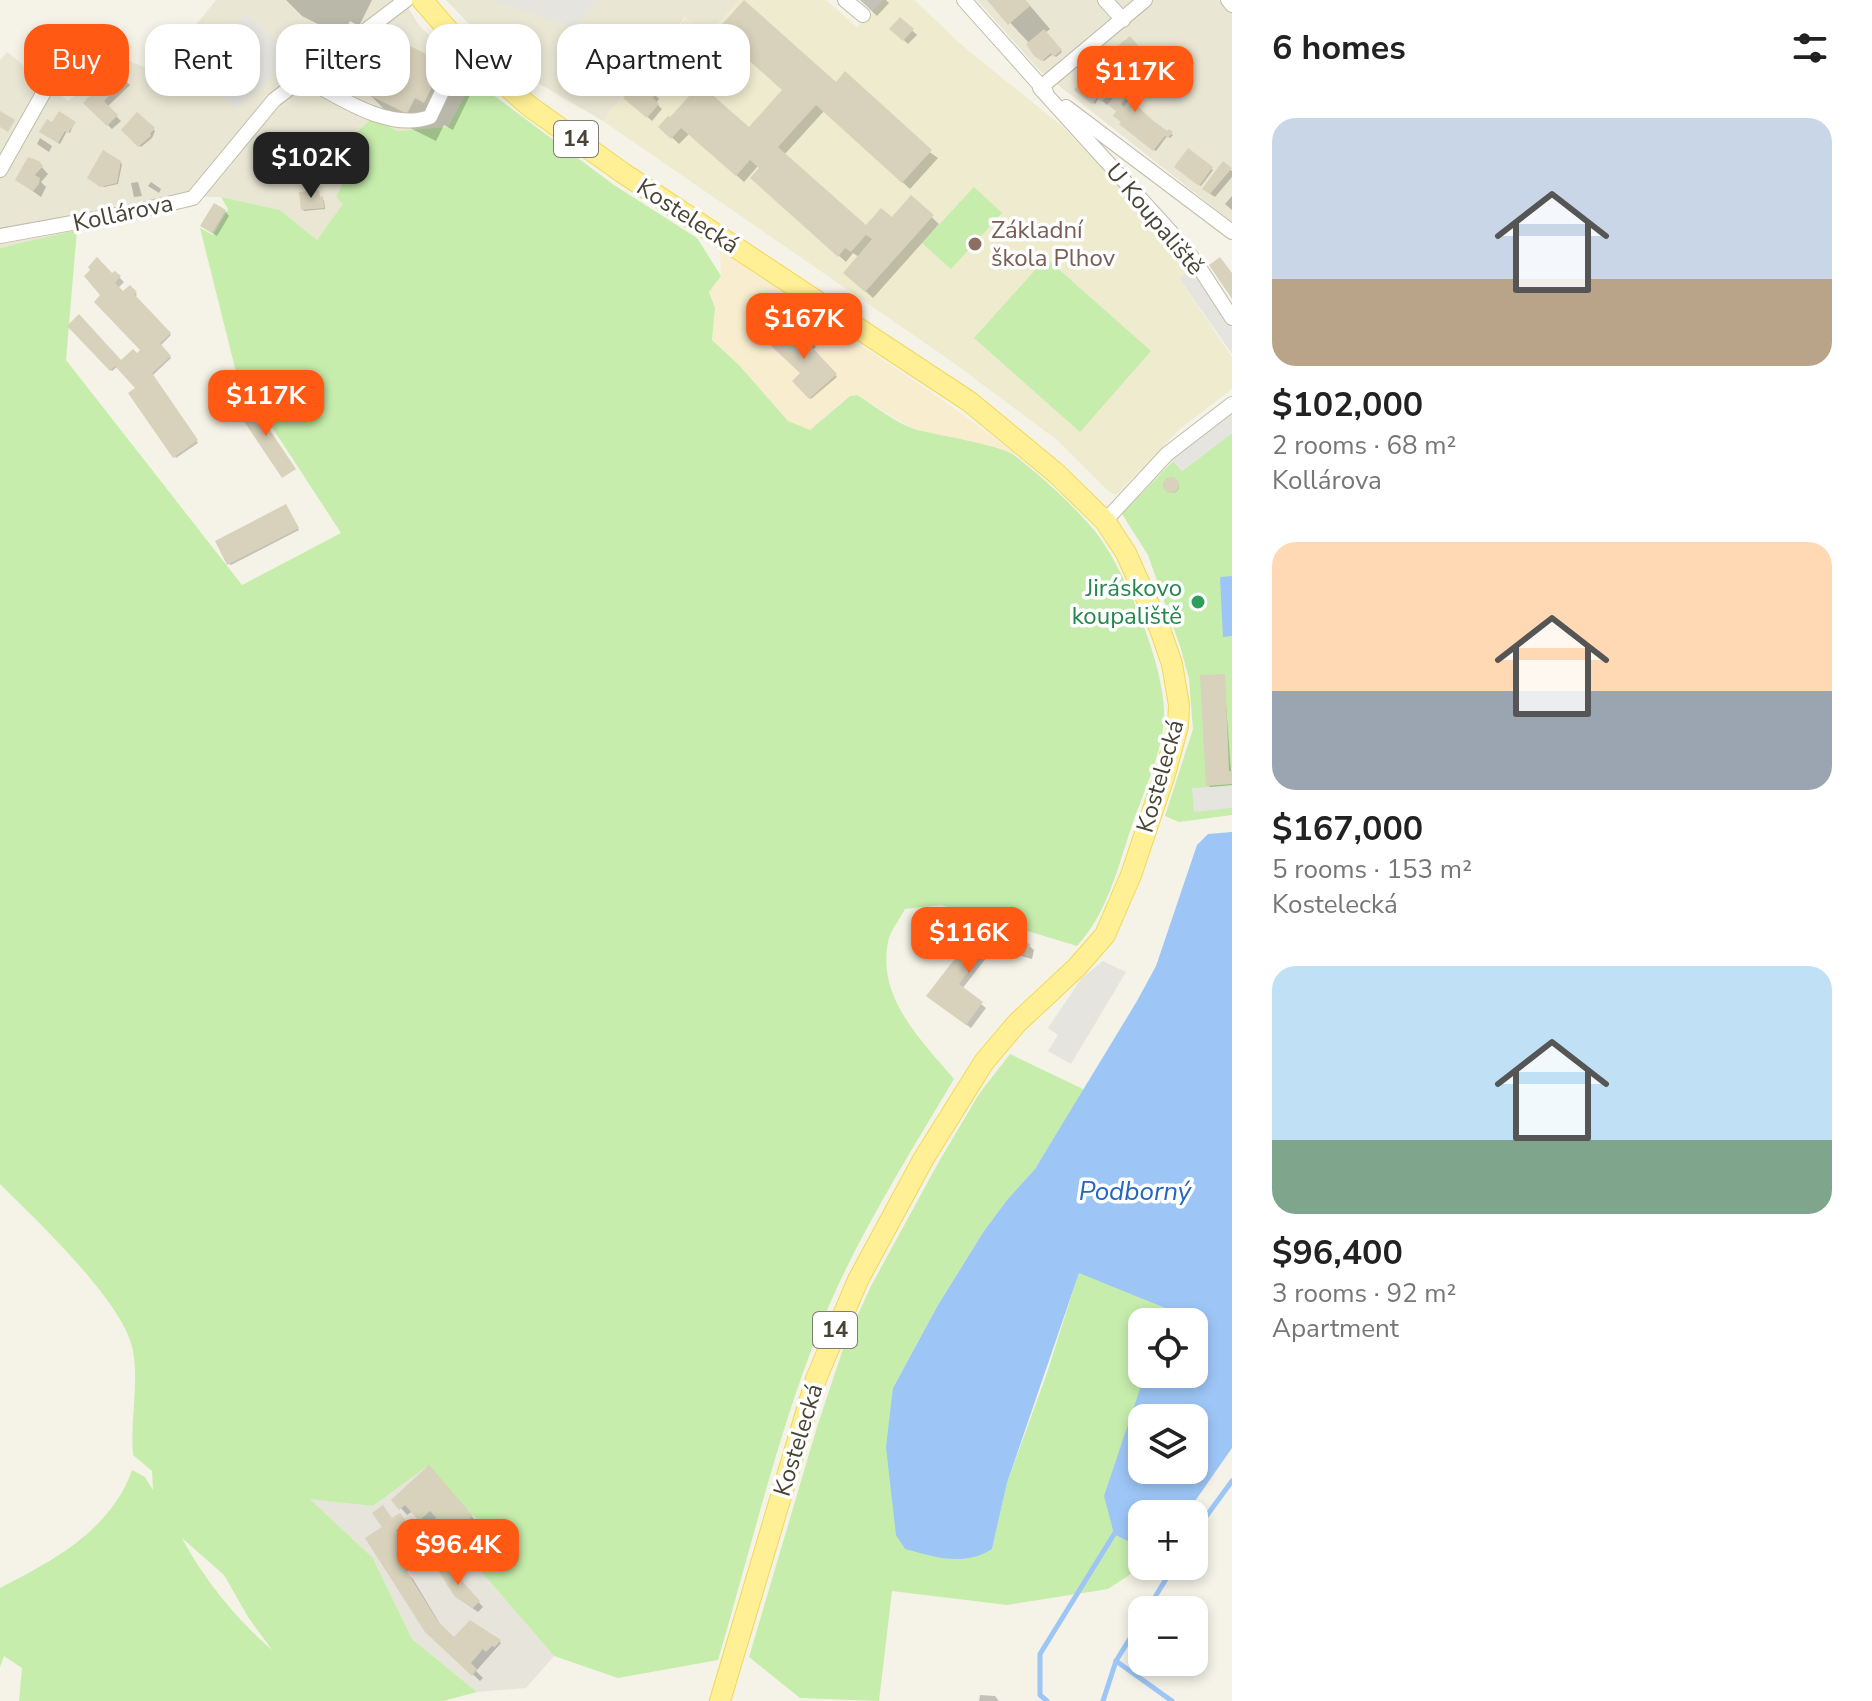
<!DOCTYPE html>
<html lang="en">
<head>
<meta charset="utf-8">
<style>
	:root { --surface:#fff; --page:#f6f6f6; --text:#222; --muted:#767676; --accent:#ff5914 }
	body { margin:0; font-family:"Nunito Sans",sans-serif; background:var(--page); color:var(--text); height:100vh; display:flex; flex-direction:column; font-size:30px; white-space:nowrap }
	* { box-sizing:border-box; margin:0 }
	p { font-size:26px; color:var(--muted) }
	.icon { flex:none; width:44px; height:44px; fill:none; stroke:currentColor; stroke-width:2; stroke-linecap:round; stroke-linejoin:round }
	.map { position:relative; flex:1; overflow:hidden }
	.panel { display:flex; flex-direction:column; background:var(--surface); width:640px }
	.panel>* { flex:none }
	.banner { position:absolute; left:24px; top:24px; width:760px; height:72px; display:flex; gap:16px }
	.controls { position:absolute; left:1128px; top:1308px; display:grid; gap:16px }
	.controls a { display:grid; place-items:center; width:80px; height:80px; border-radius:16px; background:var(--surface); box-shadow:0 4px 12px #0003; font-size:40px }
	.price { position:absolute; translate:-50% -68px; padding:0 18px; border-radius:16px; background:var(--accent); color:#fff; font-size:26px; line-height:52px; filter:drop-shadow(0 2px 4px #0008) }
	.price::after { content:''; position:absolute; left:50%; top:48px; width:24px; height:18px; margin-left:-12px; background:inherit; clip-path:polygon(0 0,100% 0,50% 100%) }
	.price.active { background:#222; color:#fff }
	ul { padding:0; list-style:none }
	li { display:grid; align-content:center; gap:16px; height:424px; padding:0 40px }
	li span { display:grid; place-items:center; height:248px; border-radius:24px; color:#555 }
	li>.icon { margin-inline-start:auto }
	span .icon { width:144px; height:144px; fill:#fffc; stroke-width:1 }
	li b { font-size:34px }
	h2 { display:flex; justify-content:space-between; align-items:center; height:96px; padding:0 40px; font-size:34px }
	.pill { padding:0 28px; border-radius:24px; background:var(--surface); box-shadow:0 4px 12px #0003; font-size:28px; line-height:72px }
	.pill.active { background:var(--accent); color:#fff }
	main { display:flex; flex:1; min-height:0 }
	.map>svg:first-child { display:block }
	.residential { fill:#e9e6d4 }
	.commercial { fill:#f9edd0 }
	.industrial { fill:#e7e4dc }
	.education { fill:#efebcf }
	.green { fill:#c6edac; fill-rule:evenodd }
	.parking { fill:#e6e4df }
	.water { fill:#9dc6f7; fill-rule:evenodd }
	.shadow { fill:#0003 }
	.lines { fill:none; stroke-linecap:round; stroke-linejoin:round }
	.stream { stroke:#9dc6f7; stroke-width:5 }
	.building { fill:#d8d1bb }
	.minor-casing { stroke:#c2bca8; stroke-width:16 }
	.primary-casing { stroke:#f0d85a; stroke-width:22 }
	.minor { stroke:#fff; stroke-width:14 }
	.primary { stroke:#fff096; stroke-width:20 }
	.education-dot { fill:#8d6e63; stroke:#fff; stroke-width:3 }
	.leisure-dot { fill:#2e9e5b; stroke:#fff; stroke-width:3 }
	.labels { text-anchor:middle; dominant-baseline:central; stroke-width:7; stroke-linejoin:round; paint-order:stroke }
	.shield { fill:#fff; stroke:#807c72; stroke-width:2 }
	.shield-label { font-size:22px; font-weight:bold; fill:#494435 }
	.street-label { font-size:24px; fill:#494435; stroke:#fff }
	.education-label { font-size:24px; fill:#785e54; stroke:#fff; text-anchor:start }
	.leisure-label { font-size:24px; fill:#27864d; stroke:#fff; text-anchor:end }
	.water-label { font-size:26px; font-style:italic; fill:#2367c0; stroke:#fff }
</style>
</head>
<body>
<main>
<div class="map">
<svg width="1232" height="1701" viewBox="0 0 1232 1701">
	<rect width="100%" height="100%" fill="#f5f3e7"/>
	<g class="residential">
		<path d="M216,0h187l16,25 54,55 -25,47 -52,4 -43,31 -17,35 8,7 -27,36 -37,-30 -59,-13h-18l-51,19 -152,32v-188l7,-8 61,49 55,-42 32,12 12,-10z"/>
		<path d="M446,0h293l-31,36 -23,-19 -82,104 -91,-53z"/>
		<path d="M977,0h255v222l-193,-152z"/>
	</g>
	<path class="commercial" d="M720,250l224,151 73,54 -106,-27 -54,-33 -8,1 -40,35 -21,-10 -49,-56 -27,-25 3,-31 -6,-17 12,-16z"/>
	<path class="industrial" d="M425,1468l68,68 -27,18 88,102 -28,32 -49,4 -65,-53 -39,-81 -64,-60 64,8z"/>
	<path class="education" d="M739,0h87l31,27 26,-27h31l50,47 99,80 87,92 40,50 -11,9 53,79v32l-51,39 -65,67 -8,-4 -51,-51 -106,-79 -348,-240 83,-104 21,18z"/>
	<g class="green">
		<path d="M473,80l141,105 83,53 24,38 -12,16 6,16 -3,32 27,25 49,56 22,9 40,-34 7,-1c18,11 37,27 57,34 22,6 86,16 100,26 26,20 59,50 80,75 31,38 74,142 70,191 -3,35 -23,77 -34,110 -13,40 -24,84 -53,115l-136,-41 -36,4c-5,10 -15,22 -17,33 -11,56 33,98 66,137 -48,81 -103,167 -137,256 -41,105 -67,217 -99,325l-100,18 -64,-22 -88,-102 27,-19 -68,-67 -52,38 -63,-7 63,59 39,81 65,53 -34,9h-424l3,-33 -18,-12 -4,11v-79c53,-27 111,-58 132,-118l13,7 8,13 -1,-19 -19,-16c-3,-35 6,-70 0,-104 -8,-48 -97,-131 -133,-167v-936l77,-18 -11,130 176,225 99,-52 -105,-161 -36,-144 13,7 15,-26 -7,-12 59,13 37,30 26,-36 -7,-7 17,-35 -2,-25 23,-20 22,14 52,-4zM182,1538l42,37 24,42 24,33c-34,-29 -69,-72 -90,-112z"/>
		<path d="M974,187l28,26 -51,56 -29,-26z"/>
		<path d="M1046,258l105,93 -71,81 -106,-94z"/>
		<path d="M1232,433v382l-53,7 -14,-6 28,-87 -4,-50 -8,-30 -33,-94 -26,-41 51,-53 9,10z"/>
		<path d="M1010,1054l75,36 -50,79 -28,31 -23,31 -46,74 -45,83 99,161 15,-66 40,-110 32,-101 86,36 -4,14h-19v52h3l-31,160 28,15 1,17 -35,23 -101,16 -115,-14 -13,110 -79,-3 -51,-41 68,-230 28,-84 26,-57 66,-121 42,-71z"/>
	</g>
	<g class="parking">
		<path d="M493,0h106l-27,28z"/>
		<path d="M245,13l49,44 -59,52 -31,-36z"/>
		<path d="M1197,264l35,54v36l-53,-76z"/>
		<path d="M1232,404v29l-50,38 -15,-17z"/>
		<path d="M1232,786v22l-38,4 -2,-24z"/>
		<path d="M1103,961l23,11 -55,92 -23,-13 10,-16 -10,-7 33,-49z"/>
	</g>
	<g class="water">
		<path d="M1232,576v60l-9,1 -3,-60z"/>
		<path d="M1232,832v616l-46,66h-44v35l-28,-15 -10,-38 41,-122h49v-52h-33l4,-14 -86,-35 -72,210 -15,66c-28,18 -57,8 -87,0l-9,-14 -10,-88 7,-59 45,-83 46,-74 23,-31 28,-31 102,-168 19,-35 41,-121 11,-11zM1194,1418v52h-52v-52z"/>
	</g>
	<g class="shadow">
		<path d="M286,0h86l-13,26 -9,-5 -8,15 -40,-20z"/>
		<path d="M860,0h26l3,3 -12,13z"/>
		<path d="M989,0h36l25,29 -5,4 17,19 -6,5 -3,-3 -9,7 -6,-4 -8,-13z"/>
		<path d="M901,20l16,15 -9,9 -16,-15z"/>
		<path d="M1130,38l15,18 -14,12 -15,-18z"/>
		<path d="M395,60l48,4 28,29 -18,37 -9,-5 -8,16 -40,-20 -28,-28z"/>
		<path d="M1116,66l19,23 -7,10 22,21 23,15 -3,3 -3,-2 -11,15 -34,-27 -4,-13 -9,-8 -2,2 -8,-7 -4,6 -19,-14 30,-2 9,9 9,-11z"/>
		<path d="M116,72l14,13 -23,22 14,14 -9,8 -27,-26z"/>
		<path d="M1142,74l5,4 -6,6 -5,-5z"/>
		<path d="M641,80l18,19 -3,4 6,6 -10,12 -26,-23z"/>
		<path d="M836,85l102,73 -28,31 -86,-78 -40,44 82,72 26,-7 19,-22 28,26 -66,74 -21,-19 7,-22 -6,-4 -7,9 -86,-77 2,-17 -4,-2 -14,16 -54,-49 -11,11 -18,-17 88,3z"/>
		<path d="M137,115l18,16 -3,7 -11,9 -18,-17z"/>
		<path d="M74,123l-4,10 -3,-2 -7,13 -17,-11 10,-8z"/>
		<path d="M40,138l12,8 -3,6 -12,-8z"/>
		<path d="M1188,151l25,19 -12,16 -25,-20z"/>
		<path d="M120,162l2,2 -4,20 -14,3 -13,-8z"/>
		<path d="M38,163l10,11 -7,8 5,5 -5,10 -24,-17z"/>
		<path d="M1223,164l9,7v6l-17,20 -6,-4z"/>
		<path d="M138,182l4,14 -8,1 -3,-14z"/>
		<path d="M151,182l10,7 -2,4 -11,-7z"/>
		<path d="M318,192l2,7 4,1 1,9 -21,2 -2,-2z"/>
		<path d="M1232,196v14l-7,-6z"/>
		<path d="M225,211l4,5 -12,20 -10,-6z"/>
		<path d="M115,273l9,9 -6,6 5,6 7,-7 7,8 -3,2 37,38 -11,11 11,12 -19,18 46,67 -22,15 -45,-65 7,-5 -20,-22 -6,5 -42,-45 51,36 16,-6 6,-6 -46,-48z"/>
		<path d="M803,333l13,14 -3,3 24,27 -26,22 -16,-18 8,-7z"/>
		<circle cx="1172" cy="486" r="7"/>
		<path d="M287,508l12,22 -68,35 -2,-1z"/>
		<path d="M1224,676l8,109 -22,2 -2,-2z"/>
		<path d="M978,932l51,14 5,4 -2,9 -51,-15 9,9 -28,36 24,19 -15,20 -39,-28z"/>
		<path d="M436,1475l42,49 -19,16 -21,-23 -11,9 -14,-15 -6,4 -13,-15z"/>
		<path d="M400,1515l7,10 -11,7 20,34 -11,6 8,7 30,50 11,11 41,-3 6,6 -25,28 7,7 -3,3 -53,-50 -34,-54 -1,-57z"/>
		<path d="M446,1566l37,41 -5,5 -16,-11z"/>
		<path d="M980,1695l15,1 4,5h-20z"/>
	</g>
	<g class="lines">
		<g class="stream">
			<path d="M1194,1533l38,-52"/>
			<path d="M1147,1610l27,-44"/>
			<path d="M1116,1661l56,40"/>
			<path d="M1047,1701l-7,-6v-41l76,-123"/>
			<path d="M1103,1701l13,-40 26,-42"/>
		</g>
	</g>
	<g class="building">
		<path d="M744,0l92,82 9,-11 87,79 -30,33 -86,-78 -38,42 88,78 15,-17 11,9 19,-22 23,20 -69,77 -22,-19 29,-34 -6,-4 -15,17 -6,-4 -7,9 -88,-79 9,-10 -9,-8 -14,16 -55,-48 -10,11 -13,-12 10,-11 2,1 30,-33 49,43 33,-37 -66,-59z"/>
		<path d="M987,0h38l5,6 -22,19z"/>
		<path d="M900,17l14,12 -11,12 -14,-12z"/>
		<path d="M1044,29l18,21 -9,7 -2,-4 -9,8 -8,-5 -8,-12z"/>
		<path d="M1130,36l15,18 -17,14 -15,-18z"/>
		<path d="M402,42l42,21 -20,40 -9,-5 -8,16 -42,-21 20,-40 9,5z"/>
		<path d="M1116,63l19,23 -14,18 3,3 6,-8 21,20 16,12 2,-2 4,3 -5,6 -3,-2 -12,15 -34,-27 2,-2 -8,-6 3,-5 -8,-6 13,-19 -13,-12z"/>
		<path d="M116,69l11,10 -23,22 14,14 -11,11 -24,-23z"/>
		<path d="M1088,71l23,19 -9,12 -5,-4 -5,6 -18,-14z"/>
		<path d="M640,77l17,16 -4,5 6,6 -12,14 -24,-20z"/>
		<path d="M0,111l15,9 -7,12 -8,-5z"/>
		<path d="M59,111l17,11 -8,11 -3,-2 -7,12 -19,-11 8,-13 5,3z"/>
		<path d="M137,112l18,16 -5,6 1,2 -13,11 -17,-17z"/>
		<path d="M1188,148l25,19 -14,19 -25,-19z"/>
		<path d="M103,150l18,11 -4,22 -17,4 -13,-9z"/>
		<path d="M28,157l11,4 4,5 -8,9 5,3 -1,6 -6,7 -18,-11z"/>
		<path d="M1223,161l9,7 -22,26 -8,-5z"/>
		<path d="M319,190l1,7 3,-1 1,12 -23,2 -2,-18z"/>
		<path d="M214,203l12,7 -14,23 -12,-7z"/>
		<path d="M97,257l15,16 3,-2 6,5 -6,7 8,8 7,-6 7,7 -3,2 37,39 -11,10 11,13 -19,17 46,67 -25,18 -45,-65 7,-5 -20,-22 -5,5 -43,-45 12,-12 42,46 12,-11 4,4 3,-3 -46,-48 6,-7 -16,-19 6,-6 -2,-3z"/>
		<path d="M1220,257l12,16v26l-23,-34z"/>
		<path d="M796,323l14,16 -3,3 30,32 -28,25 -17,-18 8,-8 -30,-28z"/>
		<path d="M249,399l47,70 -14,9 -47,-70z"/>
		<circle cx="1171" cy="485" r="8"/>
		<path d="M286,504l13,24 -72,37 -12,-24z"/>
		<path d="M1225,674l4,97h3v13l-26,2 -6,-111z"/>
		<path d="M977,930l53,14 -2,12 -41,-9 -28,37 24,18 -17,23 -40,-29z"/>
		<path d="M429,1465l44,51 -22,19 -21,-24 -11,10 -14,-16 -6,5 -8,-10z"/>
		<path d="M383,1505l9,13 8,-5 7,10 -11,7 20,34 -10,6 31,50 17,17 16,-17 31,20 -6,7 -3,-1 -6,6 -3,-3 -12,14 6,6 -5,7 -47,-44 -60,-94 17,-11 -10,-14z"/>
		<path d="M446,1563l34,38 -7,7 -18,-11 -17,-27z"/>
	</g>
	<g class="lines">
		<defs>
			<g id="minor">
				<path d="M845,0l18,15"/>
				<path d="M964,0l82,92"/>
				<path d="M1105,0l18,20"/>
				<path d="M1145,0l-105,88 137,151 20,25 35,54"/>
				<path d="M1228,0l4,5"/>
				<path d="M302,77c35,19 86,55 128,40l18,-38"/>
				<path d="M1066,107l166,125"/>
				<path d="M0,170l49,-87"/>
				<path d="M0,236l138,-25 55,-13 81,-98 132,-100"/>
				<path d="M1105,521l62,-67 65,-50"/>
			</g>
			<path id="primary" d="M422,0l42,48 65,58 94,67 347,229 87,72 48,47 21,32 34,76 12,35 7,41 -1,21 -13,48 -34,101 -26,60 -28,32 -60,56 -33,39 -60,96 -66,122 -42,99 -96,322"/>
		</defs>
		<use href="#minor" class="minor-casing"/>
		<use href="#primary" class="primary-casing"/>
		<use href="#minor" class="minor"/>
		<use href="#primary" class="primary"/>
	</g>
	<circle class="education-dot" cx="975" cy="244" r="8"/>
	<circle class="leisure-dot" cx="1198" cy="602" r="8"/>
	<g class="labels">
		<g class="shield">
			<rect x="554" y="121" width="44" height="36" rx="6"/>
			<rect x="813" y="1312" width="44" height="36" rx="6"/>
		</g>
		<g class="shield-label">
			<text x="576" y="139">14</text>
			<text x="835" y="1330">14</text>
		</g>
		<g class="street-label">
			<text transform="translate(123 213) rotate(-12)">Kollárova</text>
			<text transform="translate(688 216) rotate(33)">Kostelecká</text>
			<text transform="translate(1155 219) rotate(50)">U Koupaliště</text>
			<text transform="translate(1160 776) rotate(-74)">Kostelecká</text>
			<text transform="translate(798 1440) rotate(-73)">Kostelecká</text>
		</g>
		<g class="education-label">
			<text x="991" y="230">Základní<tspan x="991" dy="28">škola Plhov</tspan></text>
		</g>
		<g class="leisure-label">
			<text x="1182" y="588">Jiráskovo<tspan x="1182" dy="28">koupaliště</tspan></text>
		</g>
		<g class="water-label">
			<text x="1135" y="1191">Podborný</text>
		</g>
	</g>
</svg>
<div class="controls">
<a><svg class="icon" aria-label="locate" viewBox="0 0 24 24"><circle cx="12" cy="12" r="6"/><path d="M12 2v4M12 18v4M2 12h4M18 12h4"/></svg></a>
<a><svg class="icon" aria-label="layers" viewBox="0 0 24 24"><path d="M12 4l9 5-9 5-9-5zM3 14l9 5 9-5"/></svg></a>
<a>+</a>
<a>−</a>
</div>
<b class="price" style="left:1135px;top:114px">$117K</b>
<b class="price active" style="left:311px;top:200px">$102K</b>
<b class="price" style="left:804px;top:361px">$167K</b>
<b class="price" style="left:266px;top:438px">$117K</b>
<b class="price" style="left:969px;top:975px">$116K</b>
<b class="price" style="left:458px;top:1587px">$96.4K</b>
<div class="banner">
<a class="pill active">Buy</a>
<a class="pill">Rent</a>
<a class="pill">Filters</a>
<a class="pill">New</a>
<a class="pill">Apartment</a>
</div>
</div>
<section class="panel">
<h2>6 homes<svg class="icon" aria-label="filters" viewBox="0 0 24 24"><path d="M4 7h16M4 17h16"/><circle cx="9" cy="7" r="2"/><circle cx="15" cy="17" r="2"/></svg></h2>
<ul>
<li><span style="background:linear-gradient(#c9d6e8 65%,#b9a48a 0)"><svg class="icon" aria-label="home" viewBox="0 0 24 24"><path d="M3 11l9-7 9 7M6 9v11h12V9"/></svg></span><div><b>$102,000</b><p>2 rooms · 68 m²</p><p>Kollárova</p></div></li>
<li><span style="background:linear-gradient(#ffd9b3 60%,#9aa5b1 0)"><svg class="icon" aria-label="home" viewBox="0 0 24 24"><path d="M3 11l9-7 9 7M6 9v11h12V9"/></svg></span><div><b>$167,000</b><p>5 rooms · 153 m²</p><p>Kostelecká</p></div></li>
<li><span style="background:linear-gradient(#bfe0f5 70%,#7fa58c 0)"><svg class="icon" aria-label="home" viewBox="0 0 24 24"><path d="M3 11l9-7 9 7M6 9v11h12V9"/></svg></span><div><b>$96,400</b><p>3 rooms · 92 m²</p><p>Apartment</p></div></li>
</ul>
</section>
</main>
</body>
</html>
